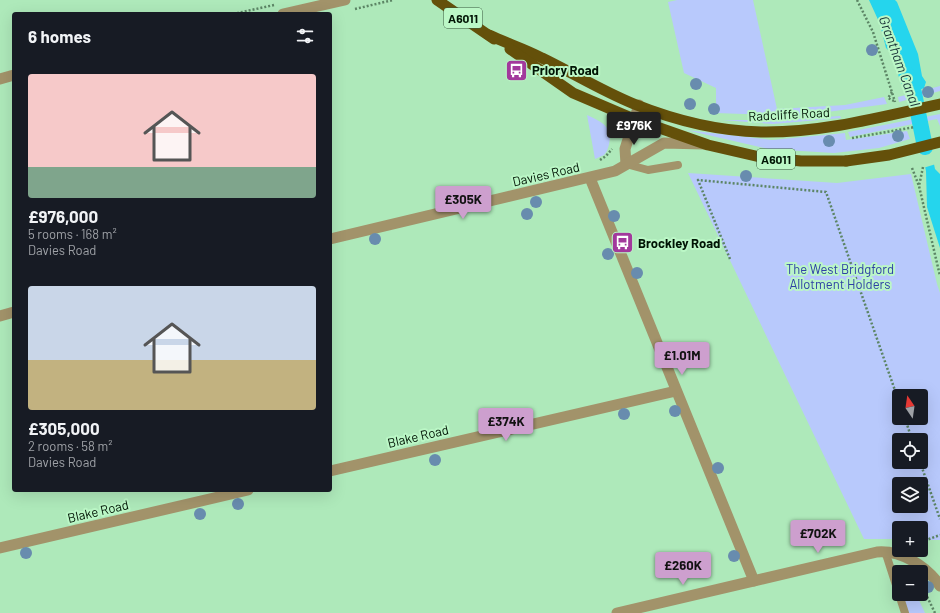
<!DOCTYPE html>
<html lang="en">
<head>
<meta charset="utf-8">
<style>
	:root { --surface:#171b24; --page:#242831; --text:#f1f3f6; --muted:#9ea1a6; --accent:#cd9fce }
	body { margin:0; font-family:Barlow,sans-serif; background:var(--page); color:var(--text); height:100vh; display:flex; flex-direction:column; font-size:15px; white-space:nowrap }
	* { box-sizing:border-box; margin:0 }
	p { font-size:13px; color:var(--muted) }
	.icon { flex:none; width:22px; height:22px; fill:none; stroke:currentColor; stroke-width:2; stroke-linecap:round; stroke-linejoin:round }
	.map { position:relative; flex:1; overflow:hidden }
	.sheet { position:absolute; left:12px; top:12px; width:320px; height:480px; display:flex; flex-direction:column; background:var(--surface); border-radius:4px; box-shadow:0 4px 16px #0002 }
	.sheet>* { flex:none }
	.needle { width:26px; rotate:347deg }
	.buttons { position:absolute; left:892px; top:389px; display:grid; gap:8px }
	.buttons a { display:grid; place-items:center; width:36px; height:36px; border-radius:4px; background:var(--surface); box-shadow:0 4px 16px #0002; font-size:20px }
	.price { position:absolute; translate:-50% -34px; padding:0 9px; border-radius:4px; background:var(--accent); color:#111; font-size:13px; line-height:26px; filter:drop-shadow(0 1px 2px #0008) }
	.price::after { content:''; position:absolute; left:50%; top:24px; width:12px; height:9px; margin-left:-6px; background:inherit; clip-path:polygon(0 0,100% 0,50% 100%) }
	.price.current { background:#222; color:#fff }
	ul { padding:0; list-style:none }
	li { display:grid; align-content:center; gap:8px; height:212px; padding:0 16px }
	li span { display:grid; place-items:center; height:124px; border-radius:4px; color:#555 }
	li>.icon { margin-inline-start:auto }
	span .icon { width:72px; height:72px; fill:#fffc; stroke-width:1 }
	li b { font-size:17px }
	h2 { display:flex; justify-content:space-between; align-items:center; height:48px; padding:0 16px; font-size:17px }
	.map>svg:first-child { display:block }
	.green { fill:#b8c9fc; fill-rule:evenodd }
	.water { fill:#25d5ed }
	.pier { fill:#aee9ba }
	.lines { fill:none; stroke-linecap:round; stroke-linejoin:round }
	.canal { stroke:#25d5ed; stroke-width:16 }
	.path { stroke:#5c8565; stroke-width:2.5; stroke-dasharray:2 2; stroke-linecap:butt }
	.service { stroke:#a2936a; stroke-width:8 }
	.minor { stroke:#a2936a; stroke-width:11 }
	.tertiary { stroke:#a2936a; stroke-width:11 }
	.trunk { stroke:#64500a; stroke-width:11 }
	.trunk-bridge { stroke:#64500a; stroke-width:11 }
	.tree { fill:#688cae }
	.labels { text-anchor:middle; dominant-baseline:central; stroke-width:4; stroke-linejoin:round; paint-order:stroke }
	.shield { fill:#bbf7c6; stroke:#39593f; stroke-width:1 }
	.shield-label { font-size:12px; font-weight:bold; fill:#011505 }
	.poi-label { font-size:13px; font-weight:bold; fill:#011505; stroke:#bbf7c6; text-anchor:start }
	.street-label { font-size:13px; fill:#011505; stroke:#bbf7c6 }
	.park-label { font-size:13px; fill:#2e40a5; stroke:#bbf7c6 }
	.water-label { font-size:14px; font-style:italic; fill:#1a3439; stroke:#bbf7c6 }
</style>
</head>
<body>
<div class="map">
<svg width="940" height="613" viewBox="0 0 940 613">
	<rect width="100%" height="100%" fill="#aee9ba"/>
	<g class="green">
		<path d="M677,0h76l24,109 68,-4 39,-8 3,7 -90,12 -81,-3v-25l-32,-15 -16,-71z"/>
		<path d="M940,86v5l-41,11 -1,-5z"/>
		<path d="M940,114v12l-3,-7 -87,18 -2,-5z"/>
		<path d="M587,115c18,8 28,14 20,36l-3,4 -9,4z"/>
		<path d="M840,116l1,2 -68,6 -51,-4h61z"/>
		<path d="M686,130l86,10 73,-7 1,7 61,-9 3,8 -31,9 -45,5 -66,-4z"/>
		<path d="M688,173l149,10 74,-9 26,110 3,9v247h-19v-12h-22v11h-35zM899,396h22v22h-22zM899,440h22v22h-22zM899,484h22v22h-22z"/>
		<path d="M901,594h15l9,19h-18z"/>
	</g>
	<g class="water">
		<path d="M869,0h26l2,2 21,52 4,22 4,6 -2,6 -16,7 -4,-4 -11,-37 -7,-6 -6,-24z"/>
		<path d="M926,125l9,44 5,5v74l-13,-41 -1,-36 -9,-44z"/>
	</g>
	<path class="pier" d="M931,136l5,28 -13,4 -6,-29z"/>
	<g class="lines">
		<path class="canal" d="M906,73l8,20 11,54"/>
		<g class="path">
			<path d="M857,0l16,32 22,70"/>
			<path d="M355,9l38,-9"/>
			<path d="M233,14l41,-9"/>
			<path d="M892,92l-4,6 6,3"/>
			<path d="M611,124l4,12"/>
			<path d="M852,138l63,-11"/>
			<path d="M600,160l6,-4 6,-7"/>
			<path d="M923,167l-4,19 21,90"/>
			<path d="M912,168l7,18"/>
			<path d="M730,259l-32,-79 128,12 73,210"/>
			<path d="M905,418l7,22"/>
			<path d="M920,462l20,57"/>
			<path d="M921,542l19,-7"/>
			<path d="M922,586l13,27"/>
		</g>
		<g class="service">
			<path d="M626,164l22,6 30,-5"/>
			<path d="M885,551l20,62"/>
		</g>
		<g class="minor">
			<path d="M283,14l62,-14"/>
			<path d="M0,79l14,-4"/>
			<path d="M590,178l164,403"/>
			<path d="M330,471l346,-80"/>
			<path d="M0,548l248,-58"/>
			<path d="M617,613l260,-61c24,-2 50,14 63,34"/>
		</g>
		<g class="tertiary">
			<path d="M626,164l-1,-15 14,-44"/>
			<path d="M330,239l285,-68 49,-28 40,1"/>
			<path d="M0,316l14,-4"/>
		</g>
		<g class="trunk">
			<path d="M437,0l57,39"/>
			<path d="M489,35c17,8 36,14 53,23 31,15 60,33 92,46 40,16 83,27 127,28 60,1 120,-15 179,-28"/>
			<path d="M510,49l63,44 61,26 74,26 52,12 41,4h45"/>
		</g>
		<path class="trunk-bridge" d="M846,161l43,-6 51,-13"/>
	</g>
	<g class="tree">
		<circle cx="872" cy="50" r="6"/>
		<circle cx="696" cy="84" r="6"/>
		<circle cx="928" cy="92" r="6"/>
		<circle cx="690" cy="104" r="6"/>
		<circle cx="714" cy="109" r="6"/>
		<circle cx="898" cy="136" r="6"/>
		<circle cx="829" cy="141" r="6"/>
		<circle cx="746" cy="176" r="6"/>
		<circle cx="536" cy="202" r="6"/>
		<circle cx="527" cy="214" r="6"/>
		<circle cx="614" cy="216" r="6"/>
		<circle cx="375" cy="239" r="6"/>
		<circle cx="608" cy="254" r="6"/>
		<circle cx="637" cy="273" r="6"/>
		<circle cx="675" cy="411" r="6"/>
		<circle cx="624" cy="414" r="6"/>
		<circle cx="502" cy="420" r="6"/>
		<circle cx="435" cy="460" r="6"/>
		<circle cx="718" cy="468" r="6"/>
		<circle cx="238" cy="504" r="6"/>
		<circle cx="200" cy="514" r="6"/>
		<circle cx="26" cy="553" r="6"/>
		<circle cx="734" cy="556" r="6"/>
		<circle cx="928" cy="587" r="6"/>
	</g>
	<defs>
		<symbol id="bus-square" viewBox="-11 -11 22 22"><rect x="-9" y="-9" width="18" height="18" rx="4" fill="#a2399c" stroke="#bbf7c6"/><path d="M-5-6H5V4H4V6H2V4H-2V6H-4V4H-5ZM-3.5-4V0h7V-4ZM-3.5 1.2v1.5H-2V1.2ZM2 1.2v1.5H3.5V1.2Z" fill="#fff"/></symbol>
	</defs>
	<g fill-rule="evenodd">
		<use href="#bus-square" x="504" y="58" width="25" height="25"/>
		<use href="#bus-square" x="610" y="230" width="25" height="25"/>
	</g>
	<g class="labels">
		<g class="shield">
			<rect x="444" y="8" width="38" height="20" rx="3"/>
			<rect x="757" y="149" width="38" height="20" rx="3"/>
		</g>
		<g class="shield-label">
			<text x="463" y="18">A6011</text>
			<text x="776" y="159">A6011</text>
		</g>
		<g class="poi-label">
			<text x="532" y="70">Priory Road</text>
			<text x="638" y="243">Brockley Road</text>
		</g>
		<g class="street-label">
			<text transform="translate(789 114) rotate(-3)">Radcliffe Road</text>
			<text transform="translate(546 174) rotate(-13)">Davies Road</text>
			<text transform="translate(418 436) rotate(-13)">Blake Road</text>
			<text transform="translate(98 511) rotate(-13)">Blake Road</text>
		</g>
		<g class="park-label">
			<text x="840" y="269">The West Bridgford<tspan x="840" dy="15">Allotment Holders</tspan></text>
		</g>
		<g class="water-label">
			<text transform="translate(900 61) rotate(70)">Grantham Canal</text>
		</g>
	</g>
</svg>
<div class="buttons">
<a><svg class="needle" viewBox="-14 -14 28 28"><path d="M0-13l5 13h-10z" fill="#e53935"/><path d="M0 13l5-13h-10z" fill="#9ea1a6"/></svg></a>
<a><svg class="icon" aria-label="locate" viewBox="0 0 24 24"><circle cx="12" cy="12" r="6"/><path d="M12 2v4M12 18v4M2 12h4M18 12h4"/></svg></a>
<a><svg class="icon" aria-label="layers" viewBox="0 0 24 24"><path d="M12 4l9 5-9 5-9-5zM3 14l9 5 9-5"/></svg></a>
<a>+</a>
<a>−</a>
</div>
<b class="price current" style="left:634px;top:146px">£976K</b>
<b class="price" style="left:463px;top:220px">£305K</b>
<b class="price" style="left:682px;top:376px">£1.01M</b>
<b class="price" style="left:506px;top:442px">£374K</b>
<b class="price" style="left:818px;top:554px">£702K</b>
<b class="price" style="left:683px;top:586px">£260K</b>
<section class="sheet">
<h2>6 homes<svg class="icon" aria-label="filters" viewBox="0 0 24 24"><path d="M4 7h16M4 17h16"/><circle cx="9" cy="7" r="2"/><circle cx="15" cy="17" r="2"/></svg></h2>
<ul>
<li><span style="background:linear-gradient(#f6c9c9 75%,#7fa58c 0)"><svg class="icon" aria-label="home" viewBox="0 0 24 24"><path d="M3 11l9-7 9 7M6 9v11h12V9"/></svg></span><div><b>£976,000</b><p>5 rooms · 168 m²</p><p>Davies Road</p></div></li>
<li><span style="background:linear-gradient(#c9d6e8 60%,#c2b280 0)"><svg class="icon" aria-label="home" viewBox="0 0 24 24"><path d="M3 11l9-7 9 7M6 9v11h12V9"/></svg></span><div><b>£305,000</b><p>2 rooms · 58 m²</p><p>Davies Road</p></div></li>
</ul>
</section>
</div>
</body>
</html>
